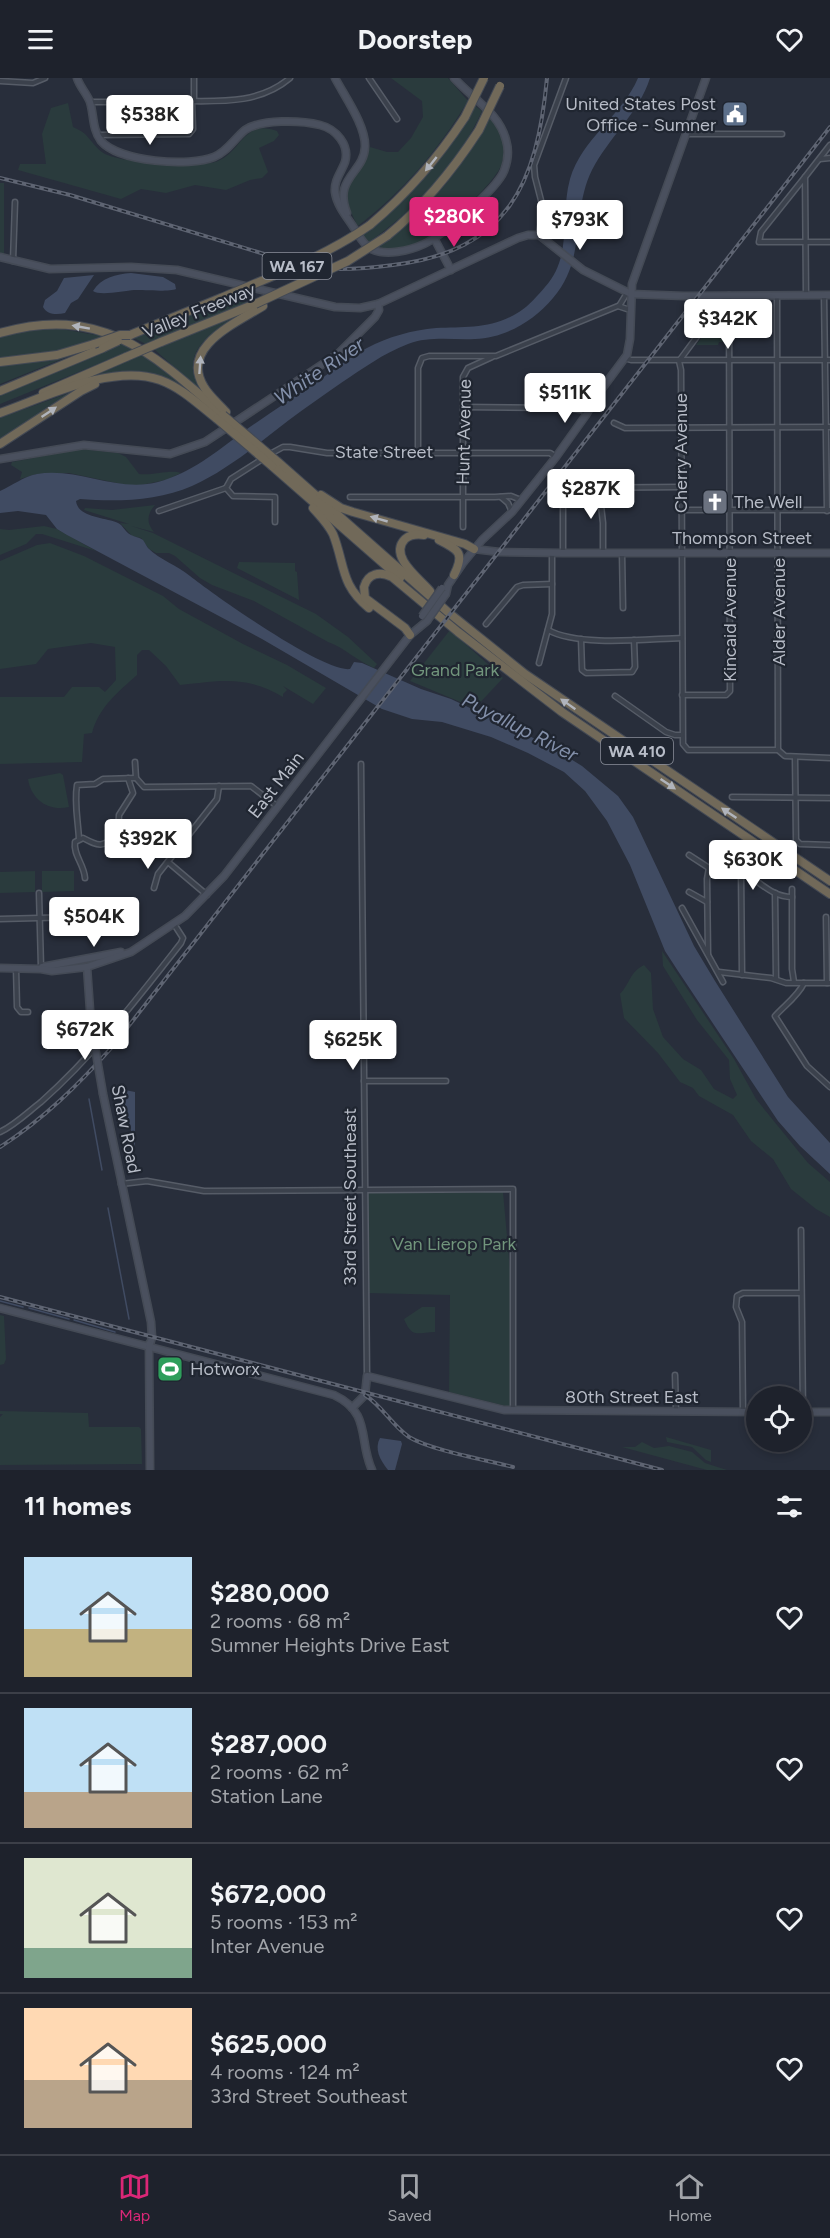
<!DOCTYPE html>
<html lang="en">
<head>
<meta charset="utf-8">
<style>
	:root { --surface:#1e222c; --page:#2b2f38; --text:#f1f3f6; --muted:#a1a4a9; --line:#3c3f48; --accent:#db2777 }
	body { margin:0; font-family:Figtree,sans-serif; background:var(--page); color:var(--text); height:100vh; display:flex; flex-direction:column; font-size:22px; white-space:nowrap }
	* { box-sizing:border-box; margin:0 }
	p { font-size:20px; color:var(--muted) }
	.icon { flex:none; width:33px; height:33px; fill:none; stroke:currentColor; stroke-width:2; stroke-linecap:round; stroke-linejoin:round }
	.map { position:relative; height:1392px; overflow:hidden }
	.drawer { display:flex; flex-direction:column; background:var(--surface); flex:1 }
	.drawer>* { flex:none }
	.buttons { position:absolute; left:746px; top:1308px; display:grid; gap:12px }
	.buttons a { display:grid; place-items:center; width:66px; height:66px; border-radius:50%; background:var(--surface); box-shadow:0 3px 9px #0003,0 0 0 2px var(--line); font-size:30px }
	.price { position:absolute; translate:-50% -51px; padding:0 14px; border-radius:6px; background:#fff; color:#222; font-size:20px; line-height:39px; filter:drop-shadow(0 2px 3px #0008) }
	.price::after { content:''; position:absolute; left:50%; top:36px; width:18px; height:14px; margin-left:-9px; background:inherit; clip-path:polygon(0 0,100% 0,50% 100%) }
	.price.on { background:var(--accent); color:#fff }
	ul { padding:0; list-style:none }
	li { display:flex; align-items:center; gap:18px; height:150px; padding:0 24px }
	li+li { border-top:2px solid var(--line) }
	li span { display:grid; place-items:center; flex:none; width:168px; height:120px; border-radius:0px; color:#555 }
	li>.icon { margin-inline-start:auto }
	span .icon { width:72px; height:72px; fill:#fffc; stroke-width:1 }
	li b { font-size:26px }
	h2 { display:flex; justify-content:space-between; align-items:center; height:72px; padding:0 24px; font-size:26px }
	header { display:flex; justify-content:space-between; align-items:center; height:78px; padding:0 24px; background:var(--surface); font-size:27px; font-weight:700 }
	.tabs { display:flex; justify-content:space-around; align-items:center; height:84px; border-top:2px solid var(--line); background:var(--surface); font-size:16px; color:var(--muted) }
	.tabs a { display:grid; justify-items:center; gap:3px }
	.tabs .on { color:var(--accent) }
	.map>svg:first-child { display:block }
	.green { fill:#2a3b3d }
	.water { fill:#404b62 }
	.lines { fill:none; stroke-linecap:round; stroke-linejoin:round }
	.stream { stroke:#404b62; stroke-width:1.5 }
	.street-casing { stroke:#565c67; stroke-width:7 }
	.secondary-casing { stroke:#444a55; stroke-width:9 }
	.highway-casing { stroke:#434954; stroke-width:10 }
	.street { stroke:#3b414c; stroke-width:4 }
	.secondary { stroke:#4a505e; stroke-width:6 }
	.highway { stroke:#716959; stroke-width:8 }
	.rail-casing { stroke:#5e6472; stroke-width:4 }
	.rail { stroke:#202631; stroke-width:1.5; stroke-dasharray:4.5; stroke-linecap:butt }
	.secondary-bridge-casing { stroke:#444a55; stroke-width:9; stroke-linecap:butt }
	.highway-bridge-casing { stroke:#434954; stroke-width:10; stroke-linecap:butt }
	.secondary-bridge { stroke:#4a505e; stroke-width:6 }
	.highway-bridge { stroke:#716959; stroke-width:8 }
	.oneway { fill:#b0b4bc }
	.labels { text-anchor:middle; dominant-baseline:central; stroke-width:4.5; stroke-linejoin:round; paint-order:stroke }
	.shield { fill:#202631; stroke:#8a8f9a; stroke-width:1.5 }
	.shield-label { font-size:16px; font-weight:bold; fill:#b7bcc7 }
	.poi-label { font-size:18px; fill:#b7bcc7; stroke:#202631; text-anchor:start }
	.street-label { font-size:18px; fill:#b7bcc7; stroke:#202631 }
	.park-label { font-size:18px; fill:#71957c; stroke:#202631 }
	.water-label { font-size:20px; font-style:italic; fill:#8390aa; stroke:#202631 }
</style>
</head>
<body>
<header><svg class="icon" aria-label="menu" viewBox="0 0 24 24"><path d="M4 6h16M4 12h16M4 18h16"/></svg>Doorstep<svg class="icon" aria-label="heart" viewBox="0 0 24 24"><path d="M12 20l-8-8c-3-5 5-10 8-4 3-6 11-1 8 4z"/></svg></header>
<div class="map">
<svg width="830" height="1392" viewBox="0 0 830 1392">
	<rect width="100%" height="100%" fill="#282e3b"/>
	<g class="green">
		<path d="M391,0h57l20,23c-32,52 -63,88 -110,125 -23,-42 -3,-42 12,-79l17,5h11l13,-14 12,-21 -1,-16z"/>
		<path d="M68,25l5,24c4,2 9,4 12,7 7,7 11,15 20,20 19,9 97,16 115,6 22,-11 25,-41 57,-29l2,4 -5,6 -15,7 9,24 -6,6 -12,2 -24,10 -31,-5 -29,8 -25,-4 -20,10 -103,-29 2,-6h26l-4,-30 9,-26z"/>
		<path d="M474,27l8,6c-24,53 -66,98 -113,131l-8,-8c49,-34 83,-78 113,-129z"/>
		<path d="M489,38c12,14 18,29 13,47 -5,20 -64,71 -84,80 -12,5 -28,7 -40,4 49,-35 84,-77 111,-131z"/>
		<path d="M0,105h4v71l-4,-1z"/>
		<path d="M229,219l19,6 -102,41 -12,-6z"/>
		<path d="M255,229c-32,21 -81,37 -54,84l-47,-42z"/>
		<path d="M721,234l4,2 -1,28h-5l-1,3h-22z"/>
		<path d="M56,250l51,9 -53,15 -54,6v-22l27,-7z"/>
		<path d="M122,264l13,7 -135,55v-11z"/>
		<path d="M143,276l51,40c-33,-20 -65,-26 -102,-17z"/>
		<path d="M72,277l-72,29v-19z"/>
		<path d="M80,311l-80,52v-23z"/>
		<path d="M81,371l37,4 8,4 13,17c13,2 32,-5 42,-1l-15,7 -25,5h-15l-57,-12 -32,1 -17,5 2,-7 -11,-7 1,-3z"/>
		<path d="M155,427c-8,9 -9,18 -1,27l-23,-6 22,7 163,81 32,23 29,27 -3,4c-17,-7 -29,-20 -46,-26l-74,-41 -42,-16 -12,-7 -25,-22 -6,-3h-13l-7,-4 -8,-11 -9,-2 -12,-13 9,1 -45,-14 1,-2 27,2z"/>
		<path d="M44,448l13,3 39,22 -54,-17h-6l-10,10 -26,11v-26l9,1z"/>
		<path d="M50,465l34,13 79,40 16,13 64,35 44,21 39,23 -13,16 -30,-18 4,4 -4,4v3c-38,-22 -61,-16 -103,-12l-14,-19 -17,-16h-7l-5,5v20c-19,17 -38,32 -45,58l-8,1 -2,28 -82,2v-67h64l8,-10h27l6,5 11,-12 -1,-33 -24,-4 -43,6 -12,15 -36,5v-108l37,-16z"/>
		<path d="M239,484l56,1v8l2,1 2,28 -62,-32z"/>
		<path d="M450,552l53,48 -28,30 -65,-27z"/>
		<path d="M60,695l3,2 6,32c-21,5 -38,-8 -41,-28z"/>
		<path d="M35,793v21l-35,1v-21z"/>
		<path d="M42,793h32v20l-32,1z"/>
		<path d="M662,873l72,108 22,40 52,64 22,19v35l-14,-8 -25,-20 -18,-30 -22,-18 -18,-26 -34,-19 -6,-8 -13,-6 -22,-29 -34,-35 -4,-24c11,-12 9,-21 24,-29l7,8 2,36 10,28 20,22 18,11 13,19 19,10 4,-4 -7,-16 -1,-19 -32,-40 -34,-54z"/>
		<path d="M503,1114l7,78v137l-61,-15 1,-97 -83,-2v-100z"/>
		<path d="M422,1229h13v25c-19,1 -23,6 -31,-13z"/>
		<path d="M0,1237l4,1 2,43 -2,5 -4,1z"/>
		<path d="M0,1333l88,2 1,14h50l2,2 1,35 -142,1v-48l3,-3h-3z"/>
		<path d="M666,1359l45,13v12l-5,-2 -14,-13 -25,-5z"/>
		<path d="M642,1364l12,6 15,-2 23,6 13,11 22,7h-20l-85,-23h13z"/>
	</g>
	<g class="water">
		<path d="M638,0h12c-11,35 -41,59 -58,92 -21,42 -5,89 -39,128 -19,23 -48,40 -78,41 -23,1 -46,-3 -67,5 -24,9 -46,25 -67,39 -17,12 -35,24 -52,37 -31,24 -62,50 -97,66 -34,15 -76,16 -112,13l-4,2c2,17 29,16 42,22 5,2 7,9 13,12 4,2 8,2 12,5 2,3 3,5 5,8 12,12 29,17 42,28 24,19 134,97 160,93l4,-7 8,1 59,26 30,10 97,46 34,21 36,30 15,21 61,129 21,35 73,116 42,46v31l-30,-28 -22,-25 -100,-150 -13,-20 -35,-86 -23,-44 -22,-30 -21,-19 -36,-19 -37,-16 -49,-15 -30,-3 -30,-10 -120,-70 -195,-104 -10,-6 -11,-14 -28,-4 -18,2v-22c13,-6 23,-14 37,-17 41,-7 80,19 121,8 33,-9 58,-30 85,-50 25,-18 50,-34 75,-51 16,-11 31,-24 49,-33 21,-11 45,-18 69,-20 29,-1 57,1 83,-16 10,-6 19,-17 26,-25 28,-30 15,-73 25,-108 12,-41 52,-63 68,-101z"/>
		<path d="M131,195l32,4 12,7 1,5c-6,3 -32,1 -42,1 -9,1 -35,6 -41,1 8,-13 23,-17 38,-18z"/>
		<path d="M94,197l-16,24 -7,4 -6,10c-8,2 -18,2 -22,-6l2,-7 12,-9 7,-13z"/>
		<path d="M125,1012l10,2v55l-13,-54z"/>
		<path d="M380,1360l21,3 1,3 -7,26h-7c-8,-10 -14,-21 -8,-32z"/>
	</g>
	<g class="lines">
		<g class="stream">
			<path d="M89,1021l13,71"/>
			<path d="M108,1130l21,111"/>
			<path d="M0,1223l23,6"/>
			<path d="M29,1230l40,11"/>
			<path d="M74,1242l41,12"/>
		</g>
		<defs>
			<g id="street">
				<path d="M369,0l28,41"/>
				<path d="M0,3l33,2 12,-5"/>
				<path d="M194,23v-23"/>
				<path d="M90,24c30,0 59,0 89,-1 39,0 79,4 111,-23"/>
				<path d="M686,56h96"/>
				<path d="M98,57l91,-1 4,-5 -1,-28"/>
				<path d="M820,81l10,-1"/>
				<path d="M805,99l-44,55 -2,10h71"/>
				<path d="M539,157l4,-27 -8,-31 -1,-12 32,-87"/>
				<path d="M13,183l2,-59"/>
				<path d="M806,217l-1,-118 25,-32"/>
				<path d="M824,217l3,216"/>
				<path d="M727,218l-48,65 2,9 2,374 5,6h90l7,6 45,2"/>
				<path d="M777,218l1,454"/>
				<path d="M619,228l8,-13"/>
				<path d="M624,280l7,2h199"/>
				<path d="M463,329l102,1 23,3"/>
				<path d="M614,345l11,5 205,-1"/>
				<path d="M418,374v-84l4,-10 7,-2h67l122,-50 9,3"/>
				<path d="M270,376l13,-7h7l37,6h223l6,4"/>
				<path d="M226,410l5,-9 33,-21"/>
				<path d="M226,410l7,8 42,1v25"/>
				<path d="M599,410l4,35v30"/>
				<path d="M350,419h145l16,-1 10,4"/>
				<path d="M501,419l7,6 4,9"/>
				<path d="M681,432h149"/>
				<path d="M159,433l67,-23"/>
				<path d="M463,449v-150l5,-9 24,-11"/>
				<path d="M563,474v-64l118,-1"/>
				<path d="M622,475l1,55"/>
				<path d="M486,546l31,-37 6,-2 29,-1"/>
				<path d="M548,552c31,17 98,9 134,8"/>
				<path d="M581,561l1,31 4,3 46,-1 3,-5 -1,-27"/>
				<path d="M539,585l13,-49v-61"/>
				<path d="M682,617h44l4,-4 -1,-396"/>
				<path d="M615,618l51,36 9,3h7"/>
				<path d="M795,680l1,82 4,4 30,1"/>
				<path d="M135,684l1,16 8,9 107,-1 27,21"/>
				<path d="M361,686l6,612"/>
				<path d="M732,719l98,1"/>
				<path d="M79,761c-1,-19 -5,-36 -2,-54l18,-1 8,-5 33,-1"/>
				<path d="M689,777l20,13"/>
				<path d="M168,784l39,33"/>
				<path d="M709,790c38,-11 51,29 83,29"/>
				<path d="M741,792l1,105"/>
				<path d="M85,800c-1,-14 -12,-23 -10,-36l8,-4c17,9 18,9 35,-2l1,-21 14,-22 -5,-15"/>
				<path d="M154,810l4,-14 59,-75 2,-13"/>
				<path d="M792,811v80l2,13"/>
				<path d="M689,814l18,10"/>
				<path d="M39,815l2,74"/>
				<path d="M775,815l1,86"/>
				<path d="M682,830l41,74"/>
				<path d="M826,839l1,66"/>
				<path d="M0,841l77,-2 44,-5"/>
				<path d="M708,876l-1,-75 2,-11"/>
				<path d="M16,890l1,39 4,5h7"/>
				<path d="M719,894l52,6 15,5h44"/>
				<path d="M804,905c-6,13 -19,22 -29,33l32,50 23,21"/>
				<path d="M364,1003h82"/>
				<path d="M0,1054c15,-7 28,-20 41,-30 53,-47 96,-103 140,-159l2,-5 -9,-14"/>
				<path d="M121,1106l26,-3 57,10 161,-1"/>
				<path d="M368,1112l145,-1v221"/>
				<path d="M801,1152l2,182"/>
				<path d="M675,1297l1,36"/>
				<path d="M743,1334l-1,-90 -6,-15 1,-11 6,-3h58"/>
			</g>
			<g id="secondary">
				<path d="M77,0c3,9 10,16 13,24 4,13 2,27 11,39 18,21 89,26 113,16 13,-5 20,-18 31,-27 16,-11 56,-10 75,-5 16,4 30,20 25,37 -4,11 -11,18 -10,30 2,14 12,25 19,36 5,7 9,17 17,21 15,7 38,2 53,-5 19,-9 72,-54 80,-73 4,-10 5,-21 2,-31 -7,-27 -34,-42 -52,-62"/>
				<path d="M335,0c10,19 31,48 30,69 -1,26 -32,31 -18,66"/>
				<path d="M434,160l17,32"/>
				<path d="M0,179l50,12 81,-2 46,3 158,37 25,1 18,-4 140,-66 10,-3h11l44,35 48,24 53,2 146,-1"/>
				<path d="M0,381l84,-14 86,9 35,-12 133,-88 37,-37 4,-7 -1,-6"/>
				<path d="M474,471l25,3 64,1h267"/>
				<path d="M446,516l2,-9 15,-22 19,-23 30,-28 44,-55 30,-42 12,-21 29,-39 3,-16 2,-55 74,-206"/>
				<path d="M42,889l79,-15"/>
				<path d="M87,889l4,57"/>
				<path d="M0,890l41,1 11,2 35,-4 44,-15 54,-36 39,-40 186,-241 17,-14"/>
				<path d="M103,1016l48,228 1,15 -3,11"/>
				<path d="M0,1230l334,87c38,18 24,45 38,75"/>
				<path d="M149,1266l1,126"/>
				<path d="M352,1330l13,-13 2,-19 137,34 252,2"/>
				<path d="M801,1334h29"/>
			</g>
			<g id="highway">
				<path d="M370,147c38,-32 68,-67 95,-108"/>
				<path d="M387,158c37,-30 66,-66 92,-106"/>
				<path d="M0,255c101,-29 153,20 223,82"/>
				<path d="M130,257l91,-37"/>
				<path d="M161,264l94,-38"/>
				<path d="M0,284l57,-7 37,-11"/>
				<path d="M0,313l103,-43"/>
				<path d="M43,315l83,-36"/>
				<path d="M226,334c-7,-8 -17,-16 -22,-25 -25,-40 32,-64 59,-81"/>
				<path d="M0,335c45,-16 113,-50 160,-33 22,8 39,25 57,39"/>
				<path d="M0,366l81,-53 14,-7"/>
				<path d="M278,384l171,151 76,61 305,207"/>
				<path d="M272,388l128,112"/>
				<path d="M321,417l20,13 12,4 112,32 9,5"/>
				<path d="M313,430c7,8 15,16 20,26 12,30 7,51 36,74"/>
				<path d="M424,457c-7,-1 -13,-1 -19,4 -17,17 15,40 25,52"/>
				<path d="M439,462c20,10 26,13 15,35"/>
				<path d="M410,557l-5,-7 -40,-30 -1,-11c4,-14 16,-16 28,-10l66,55 104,80 268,182"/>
			</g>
		</defs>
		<use href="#street" class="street-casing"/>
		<use href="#secondary" class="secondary-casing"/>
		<use href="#highway" class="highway-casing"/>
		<use href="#street" class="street"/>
		<use href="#secondary" class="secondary"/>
		<use href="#highway" class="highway"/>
		<defs>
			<g id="rail">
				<path d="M0,100l70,17 237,72c29,4 57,2 86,-2 115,-14 144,-81 154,-187"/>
				<path d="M0,1069c44,-28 79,-63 113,-101l717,-919"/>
				<path d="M0,1219l662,173"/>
				<path d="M365,1317c17,11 27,30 44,42 21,13 77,23 104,30"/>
			</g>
		</defs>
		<use href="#rail" class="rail-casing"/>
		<use href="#rail" class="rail"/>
		<defs>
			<g id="secondary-bridge">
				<path d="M422,538l20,-28"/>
				<path d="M427,543l19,-27"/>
				<path d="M91,946l12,70"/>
			</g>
			<g id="highway-bridge">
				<path d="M465,39l19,-39"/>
				<path d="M479,52l21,-44"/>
				<path d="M221,220c51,-22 103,-41 149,-73"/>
				<path d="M255,226l93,-43 39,-25"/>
				<path d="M94,266l26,-9h10"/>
				<path d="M103,270l15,-7"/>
				<path d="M126,279l35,-15"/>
				<path d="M223,337l55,47"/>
				<path d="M217,341l55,47"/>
			</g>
		</defs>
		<use href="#secondary-bridge" class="secondary-bridge-casing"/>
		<use href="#highway-bridge" class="highway-bridge-casing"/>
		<use href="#secondary-bridge" class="secondary-bridge"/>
		<use href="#highway-bridge" class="highway-bridge"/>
	</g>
	<defs><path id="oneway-solid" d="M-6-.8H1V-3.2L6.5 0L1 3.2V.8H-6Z" transform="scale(1.5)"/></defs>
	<g class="oneway">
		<use href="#oneway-solid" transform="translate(431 86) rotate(129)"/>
		<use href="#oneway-solid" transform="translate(81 249) rotate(-170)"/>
		<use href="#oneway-solid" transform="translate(200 287) rotate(-86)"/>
		<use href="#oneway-solid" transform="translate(49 334) rotate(-34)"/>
		<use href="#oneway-solid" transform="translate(379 441) rotate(-164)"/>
		<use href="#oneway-solid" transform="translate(568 626) rotate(-145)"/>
		<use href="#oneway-solid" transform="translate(668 706) rotate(34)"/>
		<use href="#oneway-solid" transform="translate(729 735) rotate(-146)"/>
	</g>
	<defs>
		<symbol id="civic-square" viewBox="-11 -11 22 22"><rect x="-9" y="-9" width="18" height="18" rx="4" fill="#5c6f8a" stroke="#202631"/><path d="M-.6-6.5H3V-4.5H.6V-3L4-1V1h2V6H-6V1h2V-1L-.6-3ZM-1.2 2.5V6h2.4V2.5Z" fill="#fff"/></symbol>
		<symbol id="church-square" viewBox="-11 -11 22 22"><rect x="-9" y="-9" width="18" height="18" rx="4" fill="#6b7280" stroke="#202631"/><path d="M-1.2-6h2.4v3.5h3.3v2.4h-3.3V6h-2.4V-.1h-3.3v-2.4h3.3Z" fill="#fff"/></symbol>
		<symbol id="stadium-square" viewBox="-11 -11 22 22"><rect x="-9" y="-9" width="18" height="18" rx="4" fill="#2e9e5b" stroke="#202631"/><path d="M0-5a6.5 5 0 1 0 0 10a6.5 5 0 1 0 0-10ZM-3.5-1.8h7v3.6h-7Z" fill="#fff"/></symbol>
	</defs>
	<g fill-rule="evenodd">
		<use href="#civic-square" x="720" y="21" width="30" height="30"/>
		<use href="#church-square" x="700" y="409" width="30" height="30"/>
		<use href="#stadium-square" x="155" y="1276" width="30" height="30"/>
	</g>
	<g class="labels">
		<g class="shield">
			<rect x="262.5" y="175" width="69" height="26" rx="4.5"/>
			<rect x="601" y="660" width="72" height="26" rx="4.5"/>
		</g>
		<g class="shield-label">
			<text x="297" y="188">WA 167</text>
			<text x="637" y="673">WA 410</text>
		</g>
		<g class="poi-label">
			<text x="716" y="26" text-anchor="end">United States Post<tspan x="716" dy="21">Office - Sumner</tspan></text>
			<text x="734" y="424">The Well</text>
			<text x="190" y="1291">Hotworx</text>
		</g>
		<g class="street-label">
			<text transform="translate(199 233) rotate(-22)">Valley Freeway</text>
			<text transform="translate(464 354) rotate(-89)">Hunt Avenue</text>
			<text x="384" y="374">State Street</text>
			<text transform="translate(681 375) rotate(-90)">Cherry Avenue</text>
			<text x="742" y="460">Thompson Street</text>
			<text transform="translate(779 534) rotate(-90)">Alder Avenue</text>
			<text transform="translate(730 542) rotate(-90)">Kincaid Avenue</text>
			<text transform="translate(276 707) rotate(-52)">East Main</text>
			<text transform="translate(126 1051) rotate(79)">Shaw Road</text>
			<text transform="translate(350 1119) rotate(-90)">33rd Street Southeast</text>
			<text x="632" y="1319">80th Street East</text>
		</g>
		<g class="park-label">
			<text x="455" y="592">Grand Park</text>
			<text x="454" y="1166">Van Lierop Park</text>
		</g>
		<g class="water-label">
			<text transform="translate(319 293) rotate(-34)">White River</text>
			<text transform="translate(520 649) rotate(27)">Puyallup River</text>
		</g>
	</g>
</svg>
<div class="buttons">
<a><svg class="icon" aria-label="locate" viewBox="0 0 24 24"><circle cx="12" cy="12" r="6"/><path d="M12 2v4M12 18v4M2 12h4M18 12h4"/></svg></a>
</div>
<b class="price" style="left:150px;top:68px">$538K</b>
<b class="price on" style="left:454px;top:170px">$280K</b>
<b class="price" style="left:580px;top:173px">$793K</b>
<b class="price" style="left:728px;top:272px">$342K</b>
<b class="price" style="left:565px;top:346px">$511K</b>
<b class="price" style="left:591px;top:442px">$287K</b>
<b class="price" style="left:148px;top:792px">$392K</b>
<b class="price" style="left:753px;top:813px">$630K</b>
<b class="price" style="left:94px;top:870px">$504K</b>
<b class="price" style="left:85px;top:983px">$672K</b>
<b class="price" style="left:353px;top:993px">$625K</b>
</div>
<section class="drawer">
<h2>11 homes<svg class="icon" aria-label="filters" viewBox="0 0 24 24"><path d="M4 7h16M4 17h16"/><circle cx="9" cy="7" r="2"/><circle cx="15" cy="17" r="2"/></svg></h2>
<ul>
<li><span style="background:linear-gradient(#bfe0f5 60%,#c2b280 0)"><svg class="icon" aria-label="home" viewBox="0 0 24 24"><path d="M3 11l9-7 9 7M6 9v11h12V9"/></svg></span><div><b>$280,000</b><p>2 rooms · 68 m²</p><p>Sumner Heights Drive East</p></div><svg class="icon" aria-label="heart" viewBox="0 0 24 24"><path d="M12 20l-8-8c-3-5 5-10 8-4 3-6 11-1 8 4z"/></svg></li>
<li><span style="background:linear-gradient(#bfe0f5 70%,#b9a48a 0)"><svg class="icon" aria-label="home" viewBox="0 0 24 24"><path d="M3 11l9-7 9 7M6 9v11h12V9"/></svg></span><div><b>$287,000</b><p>2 rooms · 62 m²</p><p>Station Lane</p></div><svg class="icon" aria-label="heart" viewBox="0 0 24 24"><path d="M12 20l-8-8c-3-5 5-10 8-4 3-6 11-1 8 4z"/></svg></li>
<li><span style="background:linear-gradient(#dfe7d0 75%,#7fa58c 0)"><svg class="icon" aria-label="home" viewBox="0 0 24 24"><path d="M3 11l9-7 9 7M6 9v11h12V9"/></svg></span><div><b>$672,000</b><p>5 rooms · 153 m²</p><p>Inter Avenue</p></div><svg class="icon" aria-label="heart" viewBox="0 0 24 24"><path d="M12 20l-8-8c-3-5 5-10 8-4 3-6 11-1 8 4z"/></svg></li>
<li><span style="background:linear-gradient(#ffd9b3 60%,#b9a48a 0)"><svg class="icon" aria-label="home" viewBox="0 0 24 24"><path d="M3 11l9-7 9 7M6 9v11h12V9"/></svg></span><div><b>$625,000</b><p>4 rooms · 124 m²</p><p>33rd Street Southeast</p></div><svg class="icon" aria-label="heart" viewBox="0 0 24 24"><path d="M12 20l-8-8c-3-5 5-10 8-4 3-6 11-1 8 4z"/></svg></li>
</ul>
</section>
<nav class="tabs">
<a class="on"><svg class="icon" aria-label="map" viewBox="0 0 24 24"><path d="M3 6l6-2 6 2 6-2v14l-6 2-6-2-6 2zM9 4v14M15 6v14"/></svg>Map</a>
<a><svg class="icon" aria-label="saved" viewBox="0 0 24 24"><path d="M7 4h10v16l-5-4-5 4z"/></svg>Saved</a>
<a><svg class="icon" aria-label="home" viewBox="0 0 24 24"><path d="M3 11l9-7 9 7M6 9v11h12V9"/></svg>Home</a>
</nav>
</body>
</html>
